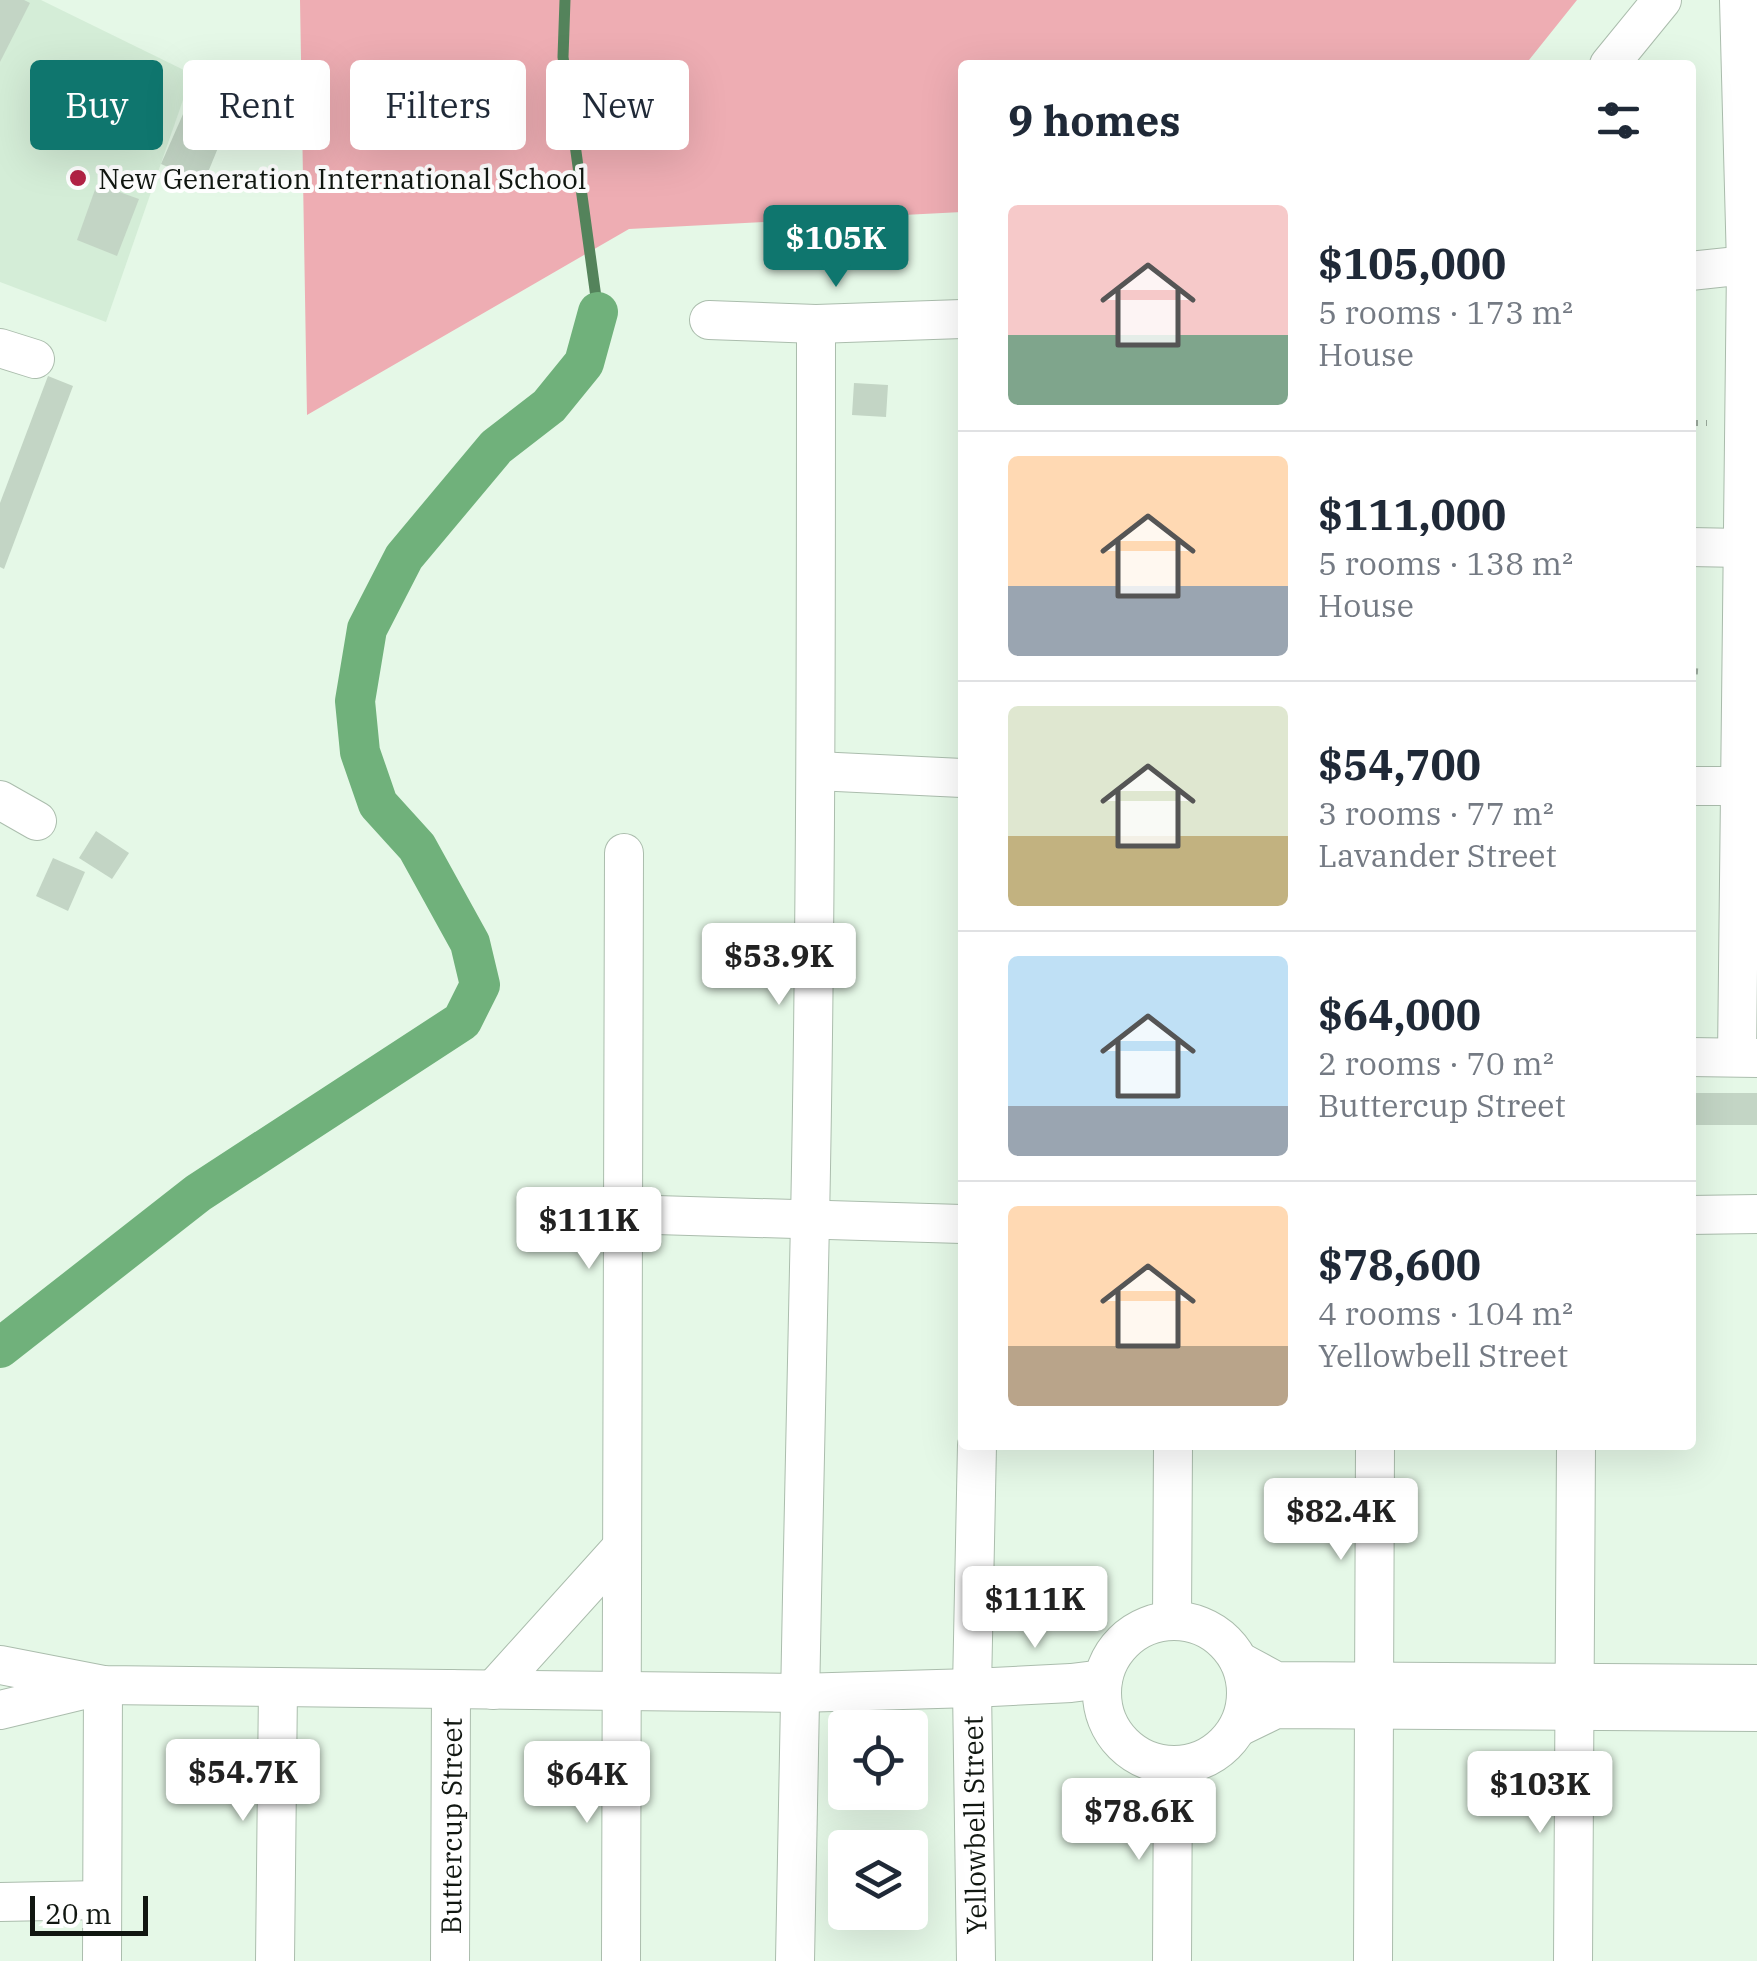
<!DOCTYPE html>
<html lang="en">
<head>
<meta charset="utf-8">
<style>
	:root { --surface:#fff; --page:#f2f2f3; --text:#1f2937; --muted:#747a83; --line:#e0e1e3; --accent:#0f766e }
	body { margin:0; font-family:"IBM Plex Serif",serif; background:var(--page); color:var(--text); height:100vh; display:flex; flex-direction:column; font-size:38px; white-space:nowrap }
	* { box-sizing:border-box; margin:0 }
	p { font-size:32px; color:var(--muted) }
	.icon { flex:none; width:55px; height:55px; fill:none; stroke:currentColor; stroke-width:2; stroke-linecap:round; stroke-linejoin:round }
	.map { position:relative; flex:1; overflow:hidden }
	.sheet { position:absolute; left:958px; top:60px; width:738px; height:1390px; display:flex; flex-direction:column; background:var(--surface); border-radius:10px; box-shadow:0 10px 40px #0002 }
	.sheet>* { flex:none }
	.hud { position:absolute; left:30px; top:60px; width:778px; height:90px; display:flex; gap:20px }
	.controls { position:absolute; left:828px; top:1710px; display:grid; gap:20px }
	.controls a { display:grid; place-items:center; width:100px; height:100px; border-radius:10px; background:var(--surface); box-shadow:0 10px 40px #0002; font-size:50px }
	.scale { position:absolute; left:30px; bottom:25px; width:118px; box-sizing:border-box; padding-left:10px; border:5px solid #111711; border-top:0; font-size:28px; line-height:35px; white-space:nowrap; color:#111711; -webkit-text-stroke:8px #fff; paint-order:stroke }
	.price { position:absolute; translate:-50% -85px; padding:0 22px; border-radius:10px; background:#fff; color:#222; font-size:32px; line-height:65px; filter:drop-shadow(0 2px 5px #0008) }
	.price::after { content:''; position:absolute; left:50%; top:60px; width:30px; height:22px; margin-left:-15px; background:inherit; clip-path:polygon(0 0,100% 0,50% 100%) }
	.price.current { background:var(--accent); color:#fff }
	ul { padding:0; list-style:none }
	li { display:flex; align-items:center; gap:30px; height:250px; padding:0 50px }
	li+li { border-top:2px solid var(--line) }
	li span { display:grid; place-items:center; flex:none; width:280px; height:200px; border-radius:10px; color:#555 }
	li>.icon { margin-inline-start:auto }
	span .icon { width:120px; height:120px; fill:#fffc; stroke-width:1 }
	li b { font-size:42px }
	h2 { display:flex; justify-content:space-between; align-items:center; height:120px; padding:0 50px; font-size:42px }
	.tag { padding:0 35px; border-radius:10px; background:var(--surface); box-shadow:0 10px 40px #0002; font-size:35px; line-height:90px }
	.tag.current { background:var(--accent); color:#fff }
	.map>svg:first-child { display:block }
	.built { fill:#d4edd7 }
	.green { fill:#eeadb3 }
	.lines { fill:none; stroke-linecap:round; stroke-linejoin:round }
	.stream { stroke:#54835b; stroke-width:11 }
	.canal { stroke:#70b17b; stroke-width:40 }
	.building { fill:#c3d5c5 }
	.minor-casing { stroke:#abbdad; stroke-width:40 }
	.path { stroke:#9baa9d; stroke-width:6; stroke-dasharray:8 8; stroke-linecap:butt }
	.minor { stroke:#fff; stroke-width:38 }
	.poi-dot { fill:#b42246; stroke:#fff; stroke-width:4 }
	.labels { text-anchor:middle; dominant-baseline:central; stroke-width:8; stroke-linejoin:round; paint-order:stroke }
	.poi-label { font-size:28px; fill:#111711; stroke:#fff; text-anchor:start }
	.street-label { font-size:28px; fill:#111711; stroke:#fff }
</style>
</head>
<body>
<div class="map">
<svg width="1757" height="1961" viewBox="0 0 1757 1961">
	<rect width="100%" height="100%" fill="#e5f8e7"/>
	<path class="built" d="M0,0h41l151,74 -86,248 -106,-40z"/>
	<path class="green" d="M300,0h1277l-52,65h-563v147l-333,17 -322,186z"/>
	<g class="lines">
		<path class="stream" d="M565,0l-2,57 35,255"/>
		<path class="canal" d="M0,1348l198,-155 264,-172 18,-36 -10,-42 -53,-96 -39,-43 -18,-52 -5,-51 12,-72 37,-72 92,-110 53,-41 35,-43 14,-51"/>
	</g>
	<g class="building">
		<path d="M0,0h24l6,3 -30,59z"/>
		<path d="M195,87l41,17 -32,78 -43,-18z"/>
		<path d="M97,184l42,15 -22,57 -40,-16z"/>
		<rect x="1690" y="328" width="6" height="32"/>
		<rect x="1690" y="369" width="4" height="33"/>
		<path d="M48,376l25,10 -69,183 -4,-2v-64z"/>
		<path d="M854,383l34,2 -2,32 -34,-2z"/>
		<rect x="1690" y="483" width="5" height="33"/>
		<rect x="1690" y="578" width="4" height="32"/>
		<path d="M1690,616h5l-1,33h-4z"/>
		<rect x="1690" y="737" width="4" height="32"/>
		<path d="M96,831l33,22 -17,26 -33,-21z"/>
		<path d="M53,858l32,14 -17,39 -32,-15z"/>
		<rect x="1690" y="877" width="4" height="33"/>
		<rect x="1690" y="998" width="4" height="33"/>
		<rect x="1690" y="1093" width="67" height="32"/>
	</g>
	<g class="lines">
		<defs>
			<g id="minor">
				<path d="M1609,65l53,-65"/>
				<path d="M1690,271l67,-7"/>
				<path d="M709,320l107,4 146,-5"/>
				<path d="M0,348l35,11"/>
				<path d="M1690,547l52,1"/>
				<path d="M816,771l146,7"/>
				<path d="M1690,786h67"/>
				<path d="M0,800l37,21"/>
				<path d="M1690,1057l67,1"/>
				<path d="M1737,1057l9,-792 -7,-265"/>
				<path d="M623,1214l339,10"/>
				<path d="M1690,1215l67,-1"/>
				<path d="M1172,1621l1,-176"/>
				<circle cx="1174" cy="1693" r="72"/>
				<path d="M1239,1661l37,20 481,3"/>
				<path d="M0,1665l103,20 175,2 520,6 174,-5 99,-5 32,-4"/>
				<path d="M493,1690l129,-143"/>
				<path d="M0,1710l91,-22"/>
				<path d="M1239,1727l37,-18 481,3"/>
				<path d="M0,1902l102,-2"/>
				<path d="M102,1961l1,-276"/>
				<path d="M275,1961l3,-274"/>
				<path id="s1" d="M450,1961l1,-272"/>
				<path d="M621,1961l3,-1108"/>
				<path d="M795,1961c3,-247 11,-493 15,-740 6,-299 6,-598 6,-897"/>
				<path d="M976,1961l-4,-273 5,-243"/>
				<path d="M1172,1961l1,-196"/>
				<path d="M1373,1961l2,-516"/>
				<path d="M1573,1961l3,-516"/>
			</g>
		</defs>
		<use href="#minor" class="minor-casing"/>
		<g class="path">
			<path d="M1690,423h17"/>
			<path d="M1690,671l14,1"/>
		</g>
		<use href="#minor" class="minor"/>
	</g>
	<circle class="poi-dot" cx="78" cy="178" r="10"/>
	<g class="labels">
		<g class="poi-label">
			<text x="98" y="178">New Generation International School</text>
		</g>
		<g class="street-label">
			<text stroke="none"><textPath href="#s1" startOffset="135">Buttercup Street</textPath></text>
			<text transform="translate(974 1825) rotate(-91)">Yellowbell Street</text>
		</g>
	</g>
</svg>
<div class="controls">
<a><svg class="icon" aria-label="locate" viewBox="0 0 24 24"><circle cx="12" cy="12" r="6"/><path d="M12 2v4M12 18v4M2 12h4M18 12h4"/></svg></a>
<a><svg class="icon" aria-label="layers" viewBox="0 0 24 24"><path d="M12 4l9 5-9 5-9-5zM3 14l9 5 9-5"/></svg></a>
</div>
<div class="scale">20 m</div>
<b class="price current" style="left:836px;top:290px">$105K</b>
<b class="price" style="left:779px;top:1008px">$53.9K</b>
<b class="price" style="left:589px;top:1272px">$111K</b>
<b class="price" style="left:1341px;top:1563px">$82.4K</b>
<b class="price" style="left:1035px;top:1651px">$111K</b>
<b class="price" style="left:243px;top:1824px">$54.7K</b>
<b class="price" style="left:587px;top:1826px">$64K</b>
<b class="price" style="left:1540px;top:1836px">$103K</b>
<b class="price" style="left:1139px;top:1863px">$78.6K</b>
<div class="hud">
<a class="tag current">Buy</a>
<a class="tag">Rent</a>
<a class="tag">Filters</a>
<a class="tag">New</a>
</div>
<section class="sheet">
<h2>9 homes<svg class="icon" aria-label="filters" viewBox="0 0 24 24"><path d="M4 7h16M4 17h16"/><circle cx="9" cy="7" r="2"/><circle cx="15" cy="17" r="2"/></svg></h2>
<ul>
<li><span style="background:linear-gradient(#f6c9c9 65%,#7fa58c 0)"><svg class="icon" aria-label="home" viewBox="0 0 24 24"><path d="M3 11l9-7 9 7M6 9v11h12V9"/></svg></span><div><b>$105,000</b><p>5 rooms · 173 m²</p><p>House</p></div></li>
<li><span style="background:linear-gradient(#ffd9b3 65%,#9aa5b1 0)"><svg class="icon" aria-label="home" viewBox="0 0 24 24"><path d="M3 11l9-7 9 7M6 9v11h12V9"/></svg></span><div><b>$111,000</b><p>5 rooms · 138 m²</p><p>House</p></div></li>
<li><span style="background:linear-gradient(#dfe7d0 65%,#c2b280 0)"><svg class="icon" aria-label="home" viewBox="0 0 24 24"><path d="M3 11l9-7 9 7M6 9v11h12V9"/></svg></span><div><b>$54,700</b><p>3 rooms · 77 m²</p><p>Lavander Street</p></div></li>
<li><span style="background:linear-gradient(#bfe0f5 75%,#9aa5b1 0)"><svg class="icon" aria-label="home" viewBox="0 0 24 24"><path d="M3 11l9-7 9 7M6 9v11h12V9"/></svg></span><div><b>$64,000</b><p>2 rooms · 70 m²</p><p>Buttercup Street</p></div></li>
<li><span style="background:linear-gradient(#ffd9b3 70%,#b9a48a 0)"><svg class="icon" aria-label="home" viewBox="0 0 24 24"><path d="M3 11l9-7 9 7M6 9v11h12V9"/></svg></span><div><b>$78,600</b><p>4 rooms · 104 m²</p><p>Yellowbell Street</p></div></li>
</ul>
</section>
</div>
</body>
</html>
